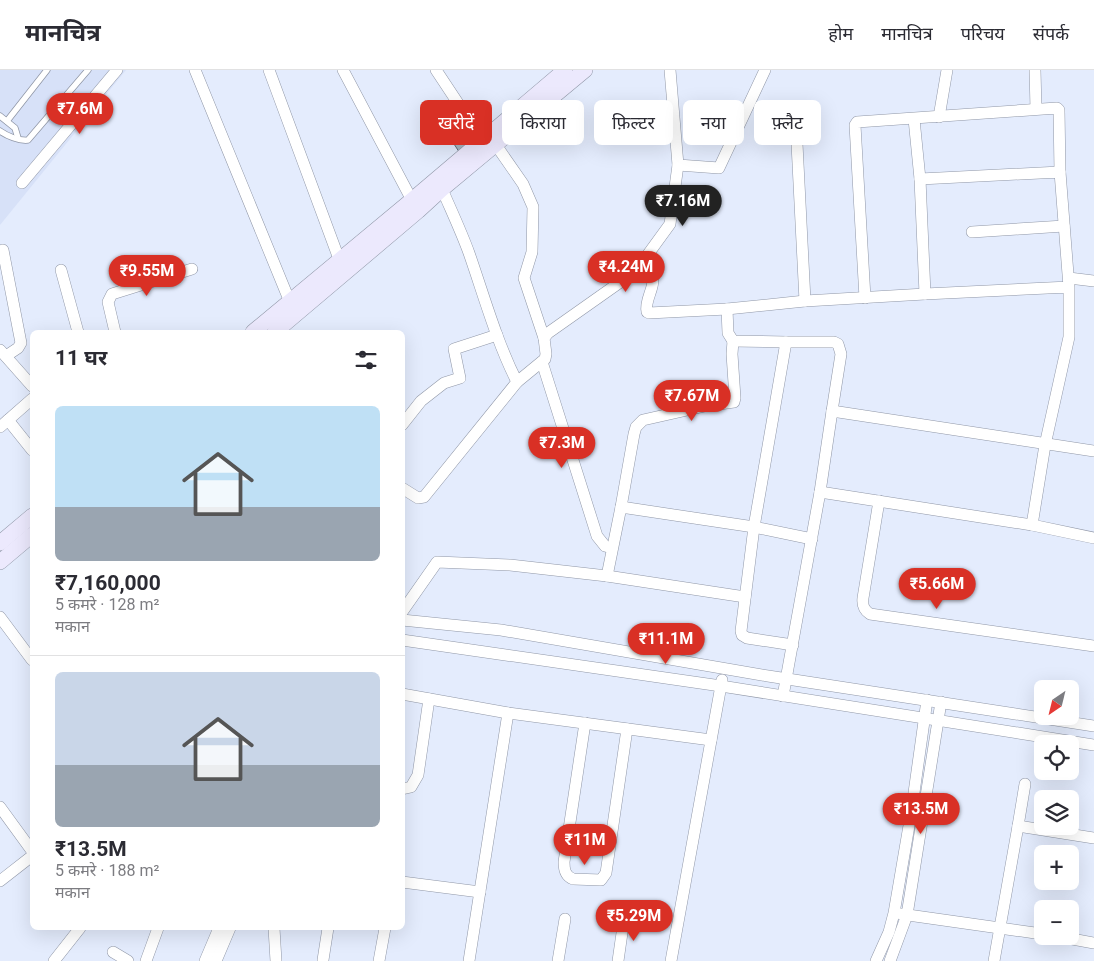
<!DOCTYPE html>
<html lang="hi">
<head>
<meta charset="utf-8">
<style>
	:root { --surface:#fff; --page:#f7f7f7; --text:#2b2b33; --muted:#7c7c81; --line:#e1e1e2; --accent:#d93025 }
	body { margin:0; font-family:Roboto,"Noto Sans Devanagari",sans-serif; background:var(--page); color:var(--text); height:100vh; display:flex; flex-direction:column; font-size:19px; white-space:nowrap }
	* { box-sizing:border-box; margin:0 }
	p { font-size:16px; color:var(--muted) }
	.icon { flex:none; width:28px; height:28px; fill:none; stroke:currentColor; stroke-width:2; stroke-linecap:round; stroke-linejoin:round }
	.map { position:relative; flex:1; overflow:hidden }
	.details { position:absolute; left:30px; top:260px; width:375px; height:600px; display:flex; flex-direction:column; background:var(--surface); border-radius:8px; box-shadow:0 5px 20px #0002 }
	.details>* { flex:none }
	.top-card { position:absolute; left:420px; top:30px; width:475px; height:45px; display:flex; gap:10px }
	.needle { width:32px; rotate:215deg }
	.tools { position:absolute; left:1034px; top:610px; display:grid; gap:10px }
	.tools a { display:grid; place-items:center; width:45px; height:45px; border-radius:8px; background:var(--surface); box-shadow:0 5px 20px #0002; font-size:25px }
	.price { position:absolute; translate:-50% -42px; padding:0 11px; border-radius:18px; background:var(--accent); color:#fff; font-size:16px; line-height:32px; filter:drop-shadow(0 1px 2px #0008) }
	.price::after { content:''; position:absolute; left:50%; top:30px; width:15px; height:11px; margin-left:-8px; background:inherit; clip-path:polygon(0 0,100% 0,50% 100%) }
	.price.on { background:#222; color:#fff }
	ul { padding:0; list-style:none }
	li { display:grid; align-content:center; gap:10px; height:265px; padding:0 25px }
	li+li { border-top:1px solid var(--line) }
	li span { display:grid; place-items:center; height:155px; border-radius:8px; color:#555 }
	li>.icon { margin-inline-start:auto }
	span .icon { width:90px; height:90px; fill:#fffc; stroke-width:1 }
	li b { font-size:21px }
	h2 { display:flex; justify-content:space-between; align-items:center; height:60px; padding:0 25px; font-size:21px }
	.chip { padding:0 18px; border-radius:8px; background:var(--surface); box-shadow:0 5px 20px #0002; font-size:18px; line-height:45px }
	.chip.on { background:var(--accent); color:#fff }
	header { display:flex; align-items:center; gap:30px; box-sizing:border-box; height:70px; padding:0 25px; background:var(--surface); border-bottom:1px solid var(--line) }
	header strong { font-size:24px }
	nav { display:flex; gap:28px; margin-inline-start:auto; font-size:18px }
	.map>svg:first-child { display:block }
	.built { fill:#d7e1f8 }
	.building { fill:#a6b6c2; stroke:#5d6b76 }
	.lines { fill:none; stroke-linecap:round; stroke-linejoin:round }
	.lane-casing { stroke:#9097a7; stroke-width:7 }
	.street-casing { stroke:#9097a7; stroke-width:12 }
	.secondary-casing { stroke:#9097a7; stroke-width:16 }
	.lane { stroke:#fff; stroke-width:5.5 }
	.street { stroke:#fff; stroke-width:11 }
	.secondary { stroke:#ece9fd; stroke-width:15 }
</style>
</head>
<body>
<header>
<strong>मानचित्र</strong>
<nav><a>होम</a><a>मानचित्र</a><a>परिचय</a><a>संपर्क</a></nav>
</header>
<div class="map">
<svg width="1094" height="891" viewBox="0 0 1094 891">
	<rect width="100%" height="100%" fill="#e4ecfd"/>
	<path class="built" d="M0,0h126l-126,155z"/>
	<path class="building" d="M467,65l11,17 -13,9 -11,-17z"/>
	<g class="lines">
		<defs>
			<g id="lane">
				<path d="M0,46l15,12 3,10"/>
				<path d="M7,51l40,-51"/>
				<path d="M0,61c7,5 19,10 28,9l60,-70"/>
			</g>
			<g id="street">
				<path d="M195,0l97,237"/>
				<path d="M269,0l73,197"/>
				<path d="M343,0l72,136"/>
				<path d="M436,0l47,71"/>
				<path d="M1035,0l1,39"/>
				<path d="M939,47l8,-47"/>
				<path d="M914,49l6,60"/>
				<path d="M796,54l9,177"/>
				<path d="M496,75l27,39 10,23 -1,45 -8,26 20,60"/>
				<path d="M678,95l41,3 46,-98"/>
				<path d="M22,113l95,-113"/>
				<path d="M972,162l92,-6"/>
				<path d="M3,180l18,93 -3,5 -12,8"/>
				<path d="M638,198l32,-44 8,-59 -8,-95"/>
				<path d="M61,200l17,62"/>
				<path d="M1069,208l25,3"/>
				<path d="M865,228l-10,-173 2,-3 200,-14 2,2 1,62"/>
				<path d="M115,262l-7,-30 4,-8 80,-25"/>
				<path d="M786,272l-53,-1 -5,-8 -1,-24 78,-8 120,-7"/>
				<path d="M0,280l32,36"/>
				<path d="M542,292l55,174 8,10 7,2"/>
				<path d="M517,312l28,-23 1,-5 -2,-16 4,-5 95,-67c22,13 0,30 4,46l2,1 78,-4"/>
				<path d="M8,350l24,30"/>
				<path d="M402,355l19,-24 23,-18 16,-5 -6,-29 43,-14"/>
				<path d="M0,357l32,-28"/>
				<path d="M402,418l16,10 6,-1 93,-115c-21,-42 -33,-86 -48,-129 -8,-22 -18,-43 -27,-64"/>
				<path d="M820,422l212,33 62,13"/>
				<path d="M879,431l-16,97c-1,8 1,12 7,16l224,32"/>
				<path d="M621,437l13,-73 2,-7 7,-7 62,-14 29,-4 1,-4 -3,-44 1,-13"/>
				<path d="M1032,455l13,-80 24,-108v-50l-9,-115 -140,7 5,115 144,-7"/>
				<path d="M607,506l14,-69 133,20 58,12"/>
				<path d="M402,542l35,-50 73,3 97,11 138,21"/>
				<path d="M0,547l32,43"/>
				<path d="M402,550l99,10 267,46 326,50"/>
				<path d="M402,570l319,46 373,59"/>
				<path d="M793,575l-46,-7 -5,-3 -1,-4 13,-104 32,-185h48l4,2 3,10 -9,57"/>
				<path d="M402,624l106,19 203,27"/>
				<path d="M783,626l37,-204 12,-81 262,40"/>
				<path d="M585,653l-21,139c0,7 1,14 9,17l28,1 5,-7 21,-144"/>
				<path d="M1025,714l-7,42 76,12"/>
				<path d="M402,719l9,-2 7,-12 11,-76"/>
				<path d="M0,737l32,44"/>
				<path d="M0,811l32,-25"/>
				<path d="M402,812l78,10"/>
				<path d="M901,844l141,20"/>
				<path d="M274,858l2,33"/>
				<path d="M1056,866l38,7"/>
				<path d="M113,882l15,9"/>
				<path d="M323,890l5,-32"/>
				<path d="M54,891l26,-33"/>
				<path d="M146,891l12,-33"/>
				<path d="M205,891l14,-33"/>
				<path d="M216,891l14,-33"/>
				<path d="M379,891l6,-33"/>
				<path d="M469,891l39,-248"/>
				<path d="M558,891l7,-42"/>
				<path d="M618,891l6,-42"/>
				<path d="M671,891l51,-281"/>
				<path d="M876,891l13,-29 5,-19 17,-99 16,-114"/>
				<path d="M890,891l17,-46 34,-213"/>
				<path d="M994,891l24,-135"/>
			</g>
			<g id="secondary">
				<path d="M253,262l159,-132 153,-130"/>
				<path d="M275,262l143,-121 24,-22 143,-119"/>
				<path d="M0,473l32,-27"/>
				<path d="M0,492l32,-27"/>
			</g>
		</defs>
		<use href="#lane" class="lane-casing"/>
		<use href="#street" class="street-casing"/>
		<use href="#secondary" class="secondary-casing"/>
		<use href="#lane" class="lane"/>
		<use href="#street" class="street"/>
		<use href="#secondary" class="secondary"/>
	</g>
</svg>
<div class="tools">
<a><svg class="needle" viewBox="-14 -14 28 28"><path d="M0-13l5 13h-10z" fill="#e53935"/><path d="M0 13l5-13h-10z" fill="#7c7c81"/></svg></a>
<a><svg class="icon" aria-label="locate" viewBox="0 0 24 24"><circle cx="12" cy="12" r="6"/><path d="M12 2v4M12 18v4M2 12h4M18 12h4"/></svg></a>
<a><svg class="icon" aria-label="layers" viewBox="0 0 24 24"><path d="M12 4l9 5-9 5-9-5zM3 14l9 5 9-5"/></svg></a>
<a>+</a>
<a>−</a>
</div>
<b class="price" style="left:80px;top:65px">₹7.6M</b>
<b class="price on" style="left:683px;top:157px">₹7.16M</b>
<b class="price" style="left:626px;top:223px">₹4.24M</b>
<b class="price" style="left:147px;top:227px">₹9.55M</b>
<b class="price" style="left:692px;top:352px">₹7.67M</b>
<b class="price" style="left:562px;top:399px">₹7.3M</b>
<b class="price" style="left:937px;top:540px">₹5.66M</b>
<b class="price" style="left:666px;top:595px">₹11.1M</b>
<b class="price" style="left:921px;top:765px">₹13.5M</b>
<b class="price" style="left:585px;top:796px">₹11M</b>
<b class="price" style="left:634px;top:872px">₹5.29M</b>
<div class="top-card">
<a class="chip on">खरीदें</a>
<a class="chip">किराया</a>
<a class="chip">फ़िल्टर</a>
<a class="chip">नया</a>
<a class="chip">फ़्लैट</a>
</div>
<section class="details">
<h2>11 घर<svg class="icon" aria-label="filters" viewBox="0 0 24 24"><path d="M4 7h16M4 17h16"/><circle cx="9" cy="7" r="2"/><circle cx="15" cy="17" r="2"/></svg></h2>
<ul>
<li><span style="background:linear-gradient(#bfe0f5 65%,#9aa5b1 0)"><svg class="icon" aria-label="home" viewBox="0 0 24 24"><path d="M3 11l9-7 9 7M6 9v11h12V9"/></svg></span><div><b>₹7,160,000</b><p>5 कमरे · 128 m²</p><p>मकान</p></div></li>
<li><span style="background:linear-gradient(#c9d6e8 60%,#9aa5b1 0)"><svg class="icon" aria-label="home" viewBox="0 0 24 24"><path d="M3 11l9-7 9 7M6 9v11h12V9"/></svg></span><div><b>₹13.5M</b><p>5 कमरे · 188 m²</p><p>मकान</p></div></li>
</ul>
</section>
</div>
</body>
</html>
